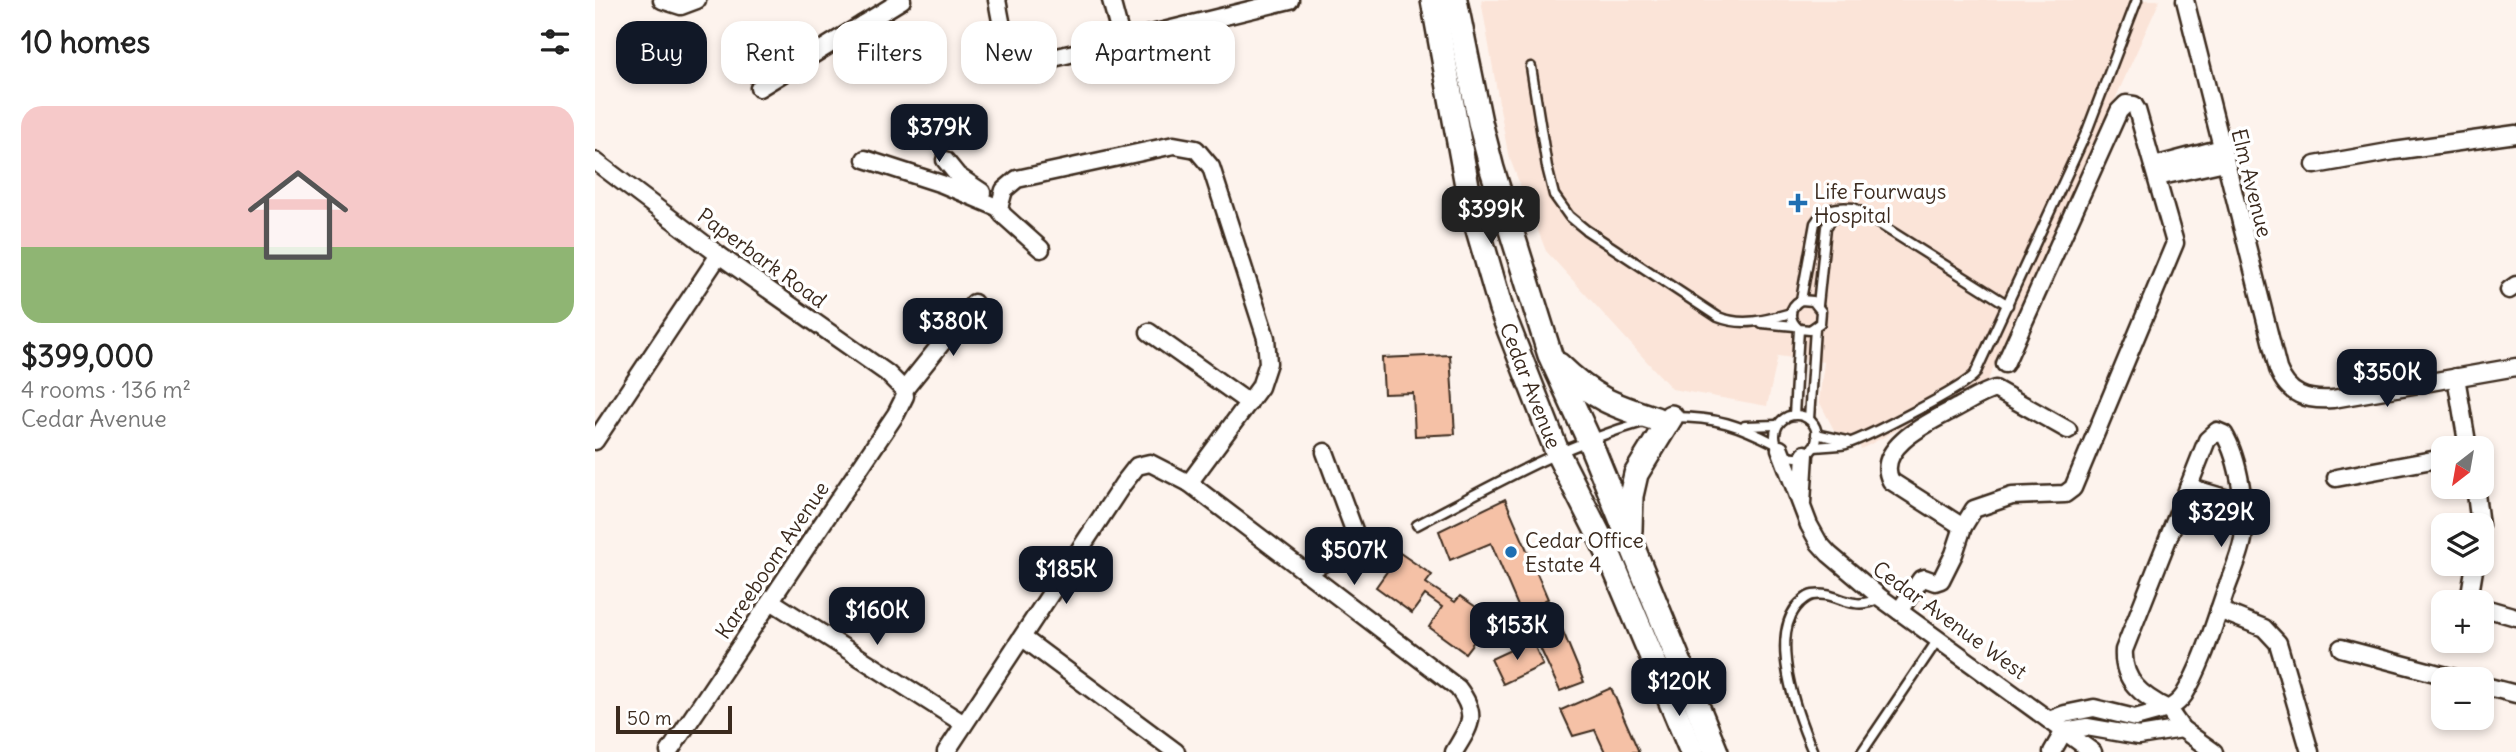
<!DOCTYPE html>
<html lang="en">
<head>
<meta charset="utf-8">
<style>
	:root { --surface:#fff; --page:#f6f6f6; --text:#222; --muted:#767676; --line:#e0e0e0; --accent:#111827 }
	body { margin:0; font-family:Delius,sans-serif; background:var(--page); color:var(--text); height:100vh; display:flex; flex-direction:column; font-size:26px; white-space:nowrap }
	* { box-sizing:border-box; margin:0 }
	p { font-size:23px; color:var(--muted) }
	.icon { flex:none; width:38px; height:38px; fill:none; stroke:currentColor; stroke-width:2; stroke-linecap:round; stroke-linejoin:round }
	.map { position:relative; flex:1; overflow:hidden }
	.panel { display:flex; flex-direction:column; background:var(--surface); width:595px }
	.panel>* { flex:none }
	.top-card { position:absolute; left:21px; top:21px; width:665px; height:63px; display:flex; gap:14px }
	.needle { width:46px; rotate:211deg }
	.controls { position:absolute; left:1836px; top:436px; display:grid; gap:14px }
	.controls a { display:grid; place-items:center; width:63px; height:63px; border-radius:14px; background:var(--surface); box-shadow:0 4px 10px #0003; font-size:35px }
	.scale { position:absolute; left:21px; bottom:18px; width:116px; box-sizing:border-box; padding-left:7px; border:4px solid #3b2a1e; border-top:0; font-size:19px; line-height:24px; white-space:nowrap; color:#3b2a1e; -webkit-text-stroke:5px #fff; paint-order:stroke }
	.price { position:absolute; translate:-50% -60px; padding:0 16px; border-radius:14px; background:var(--accent); color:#fff; font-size:23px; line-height:46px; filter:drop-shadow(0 2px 4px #0008) }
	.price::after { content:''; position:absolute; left:50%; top:42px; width:21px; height:16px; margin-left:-10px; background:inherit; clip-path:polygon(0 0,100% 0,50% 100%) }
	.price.selected { background:#222; color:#fff }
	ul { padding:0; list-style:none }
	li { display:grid; align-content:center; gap:14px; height:371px; padding:0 21px }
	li+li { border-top:2px solid var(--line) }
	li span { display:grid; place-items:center; height:217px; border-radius:21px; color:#555 }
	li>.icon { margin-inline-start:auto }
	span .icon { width:126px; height:126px; fill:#fffc; stroke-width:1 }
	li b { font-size:30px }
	h2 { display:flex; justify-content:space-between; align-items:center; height:84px; padding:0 21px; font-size:30px }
	.tag { padding:0 24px; border-radius:21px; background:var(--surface); box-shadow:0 4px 10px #0003; font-size:24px; line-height:63px }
	.tag.selected { background:var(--accent); color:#fff }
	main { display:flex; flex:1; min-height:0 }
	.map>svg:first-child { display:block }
	.built { fill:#fbe4d8 }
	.building { fill:#f5c1a6; stroke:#3b2a1e; stroke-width:2 }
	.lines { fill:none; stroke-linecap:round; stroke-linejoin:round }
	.service-casing { stroke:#3b2a1e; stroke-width:13 }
	.minor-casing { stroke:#3b2a1e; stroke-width:21 }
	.secondary-casing { stroke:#3b2a1e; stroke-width:28 }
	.service { stroke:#fff; stroke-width:8 }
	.minor { stroke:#fff; stroke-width:16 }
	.secondary { stroke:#fff; stroke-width:23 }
	.poi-dot { fill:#1f6fb2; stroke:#fff; stroke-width:2.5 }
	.labels { text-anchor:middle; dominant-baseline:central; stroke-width:7; stroke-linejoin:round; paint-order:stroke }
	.street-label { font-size:21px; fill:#3b2a1e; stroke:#fff }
	.poi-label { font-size:21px; fill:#3b2a1e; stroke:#fff; text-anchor:start }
</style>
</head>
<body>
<main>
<section class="panel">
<h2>10 homes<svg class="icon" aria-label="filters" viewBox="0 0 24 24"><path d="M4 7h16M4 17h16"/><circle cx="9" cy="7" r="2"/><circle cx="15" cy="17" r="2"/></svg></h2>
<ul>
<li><span style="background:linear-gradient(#f6c9c9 65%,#8fb573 0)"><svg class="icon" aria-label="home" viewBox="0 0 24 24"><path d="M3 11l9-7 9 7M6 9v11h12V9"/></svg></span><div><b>$399,000</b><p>4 rooms · 136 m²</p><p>Cedar Avenue</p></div></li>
</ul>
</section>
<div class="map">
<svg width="1921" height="752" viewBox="0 0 1921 752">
	<rect width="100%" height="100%" fill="#fdf3ed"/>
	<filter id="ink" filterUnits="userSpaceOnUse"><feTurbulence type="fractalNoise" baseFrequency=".0143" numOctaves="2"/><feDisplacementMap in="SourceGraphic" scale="14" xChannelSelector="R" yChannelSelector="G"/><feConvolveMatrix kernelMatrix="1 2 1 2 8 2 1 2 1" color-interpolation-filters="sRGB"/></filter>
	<g filter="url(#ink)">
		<path class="built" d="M886,0h679l-174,384 -125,65 -5,-11 -21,-6 -16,-31 5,-39 -46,-6 -11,50 -95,-17 -126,-138 -38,-97z"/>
		<g class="building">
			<path d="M855,355l5,79 -40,2 -2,-43 -29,1 -2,-36z"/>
			<path d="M910,499l43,100 -28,12 -29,-68 -41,17 -11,-29z"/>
			<path d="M805,553l32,22 -6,8 29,19 5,-6 32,22 -27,35 -36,-26 13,-20 -17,-12 -13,18 -36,-26z"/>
			<path d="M962,617l27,65 -24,9 -29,-63z"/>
			<path d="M937,640l11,25 -40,19 -12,-25z"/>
			<path d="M1016,688l28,64h-34l-10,-22 -22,6 -12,-26z"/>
		</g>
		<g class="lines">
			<defs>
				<g id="service">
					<path d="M936,67l16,100 7,28 15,21 17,14 132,87c25,10 48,3 73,-4"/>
					<path d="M1206,300l14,-77c9,-15 23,-17 39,-15l154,97"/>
					<path d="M1223,305l8,-78 6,-8 20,-10"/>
					<path d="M1167,323l33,3"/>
					<path d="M1199,415l5,-86c-11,-9 -11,-22 2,-29l12,1 8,10 -1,12 -10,7 -11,-1"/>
					<circle cx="1201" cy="436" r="21"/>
					<path d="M1078,417c43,0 66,8 103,27"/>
					<path d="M1214,419l6,-91"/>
					<path d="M1150,426l32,-1"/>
					<path d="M1221,434l31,7"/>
					<path d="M1218,447c11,-1 22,-1 33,-3 19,-6 118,-56 129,-70l112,-243 50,-131"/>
					<path d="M822,525c74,-39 145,-80 226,-103"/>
					<path d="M1218,752c-16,-37 -46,-117 -13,-149 5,-4 7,-7 13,-8 17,-3 27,6 42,8 9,2 18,-2 26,-5"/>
					<path d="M1267,752l77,-114"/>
				</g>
				<g id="minor">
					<path d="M67,0l19,6 16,-6"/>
					<path d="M402,0c5,23 6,57 32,64l261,-64"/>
					<path d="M516,0l11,41"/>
					<path d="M1590,0l93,369c10,26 29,32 55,30l183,-32"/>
					<path d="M268,24l11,48"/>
					<path d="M164,88l143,-88"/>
					<path d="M270,159l77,25 57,24"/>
					<path d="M350,160l13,16 24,16"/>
					<path d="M0,161l124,94 168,118 17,17"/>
					<path d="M1720,165l79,-14 122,-17"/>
					<path d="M1559,166l68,-18"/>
					<path d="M1562,177l68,-15"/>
					<path d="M446,249l-38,-34 -4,-7 5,-18 13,-11 157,-34 22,4 15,18 55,171 2,25 -8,24 -71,96"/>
					<path d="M1914,290l7,-5"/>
					<path d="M554,332l100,71"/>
					<path d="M1861,377l12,71"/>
					<path d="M309,390l70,-87"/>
					<path d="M1622,431l7,3c15,25 23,76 19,105 -3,17 -11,34 -17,51 -12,34 -23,74 -42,105 -4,6 -9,10 -16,14 -26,-13 -46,-28 -44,-59l83,-210z"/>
					<path d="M0,441l124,-186"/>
					<path d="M1185,449l29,76 10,18 10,11 52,44 212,154"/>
					<path d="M1741,478l107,-20"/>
					<path d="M1880,486l5,39"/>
					<path d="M1593,487l54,16"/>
					<path d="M1207,503l3,-49"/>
					<path d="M1368,527l-72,-46c-18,-34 41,-60 65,-73 12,-6 25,-15 39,-19l73,41"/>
					<path d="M711,573l50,-29 2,-3 -33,-89"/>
					<path d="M176,601l193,123"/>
					<path d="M1879,602l-4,-8 5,-30"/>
					<path d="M1886,607l35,10"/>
					<path d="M1624,610l45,18 14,15 32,109"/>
					<path d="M1304,611l22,-32 3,-1 11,4 6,-2 13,-26 9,-27 11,-18 38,-13 53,-2 8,-6 102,-245 -38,-133 -3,-5 -8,-1 -7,7 -114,253"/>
					<path d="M428,638l153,114"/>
					<path d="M1746,648l117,31"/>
					<path d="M1886,685l35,9"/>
					<path d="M1454,720l16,-6 29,-6 41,10 33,-9 14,20 32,23"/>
					<path d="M74,752l227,-338 9,-18 -1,-6"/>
					<path d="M351,752l177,-268 14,-18 13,-3 39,20 269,205c21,28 12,37 -4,64"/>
					<path d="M1457,752l12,-21 23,-4 52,9 43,-7"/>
				</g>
				<g id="secondary">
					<path id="s1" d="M838,0l37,202 31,107 57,145 51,101 83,197"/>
					<path d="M860,0l25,122 12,47 58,186 39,85 127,312"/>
					<path d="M964,365c34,33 53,40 97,54"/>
					<path d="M1035,530l1,-34 5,-22 35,-57"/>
				</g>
			</defs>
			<use href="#service" class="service-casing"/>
			<use href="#minor" class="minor-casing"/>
			<use href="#secondary" class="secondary-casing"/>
			<use href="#service" class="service"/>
			<use href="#minor" class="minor"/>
			<use href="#secondary" class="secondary"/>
		</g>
	</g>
	<g class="poi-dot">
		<path d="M1199.5 192.5h7v7h7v7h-7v7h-7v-7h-7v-7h7z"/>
		<circle cx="916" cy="552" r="7"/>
	</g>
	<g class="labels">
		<g class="street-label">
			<text transform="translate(1657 183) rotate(76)">Elm Avenue</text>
			<text transform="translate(167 258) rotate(36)">Paperbark Road</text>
			<text stroke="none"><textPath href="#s1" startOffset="399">Cedar Avenue</textPath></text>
			<text transform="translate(177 560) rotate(-56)">Kareeboom Avenue</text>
			<text transform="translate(1355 620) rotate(36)">Cedar Avenue West</text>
		</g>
		<g class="poi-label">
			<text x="1219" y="191">Life Fourways<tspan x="1219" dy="24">Hospital</tspan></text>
			<text x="930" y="540">Cedar Office<tspan x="930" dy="24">Estate 4</tspan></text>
		</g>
	</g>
</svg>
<div class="controls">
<a><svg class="needle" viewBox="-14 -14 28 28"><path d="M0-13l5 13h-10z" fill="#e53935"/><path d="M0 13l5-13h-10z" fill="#767676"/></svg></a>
<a><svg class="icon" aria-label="layers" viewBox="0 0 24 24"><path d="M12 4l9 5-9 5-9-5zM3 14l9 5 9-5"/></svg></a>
<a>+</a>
<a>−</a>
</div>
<div class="scale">50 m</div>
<b class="price" style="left:344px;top:164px">$379K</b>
<b class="price selected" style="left:896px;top:246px">$399K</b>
<b class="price" style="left:358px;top:358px">$380K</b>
<b class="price" style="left:1792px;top:409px">$350K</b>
<b class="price" style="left:1626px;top:549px">$329K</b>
<b class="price" style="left:759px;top:587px">$507K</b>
<b class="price" style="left:471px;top:606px">$185K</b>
<b class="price" style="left:282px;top:647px">$160K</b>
<b class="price" style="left:922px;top:662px">$153K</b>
<b class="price" style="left:1084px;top:718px">$120K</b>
<div class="top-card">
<a class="tag selected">Buy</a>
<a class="tag">Rent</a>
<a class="tag">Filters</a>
<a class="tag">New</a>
<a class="tag">Apartment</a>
</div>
</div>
</main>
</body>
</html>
